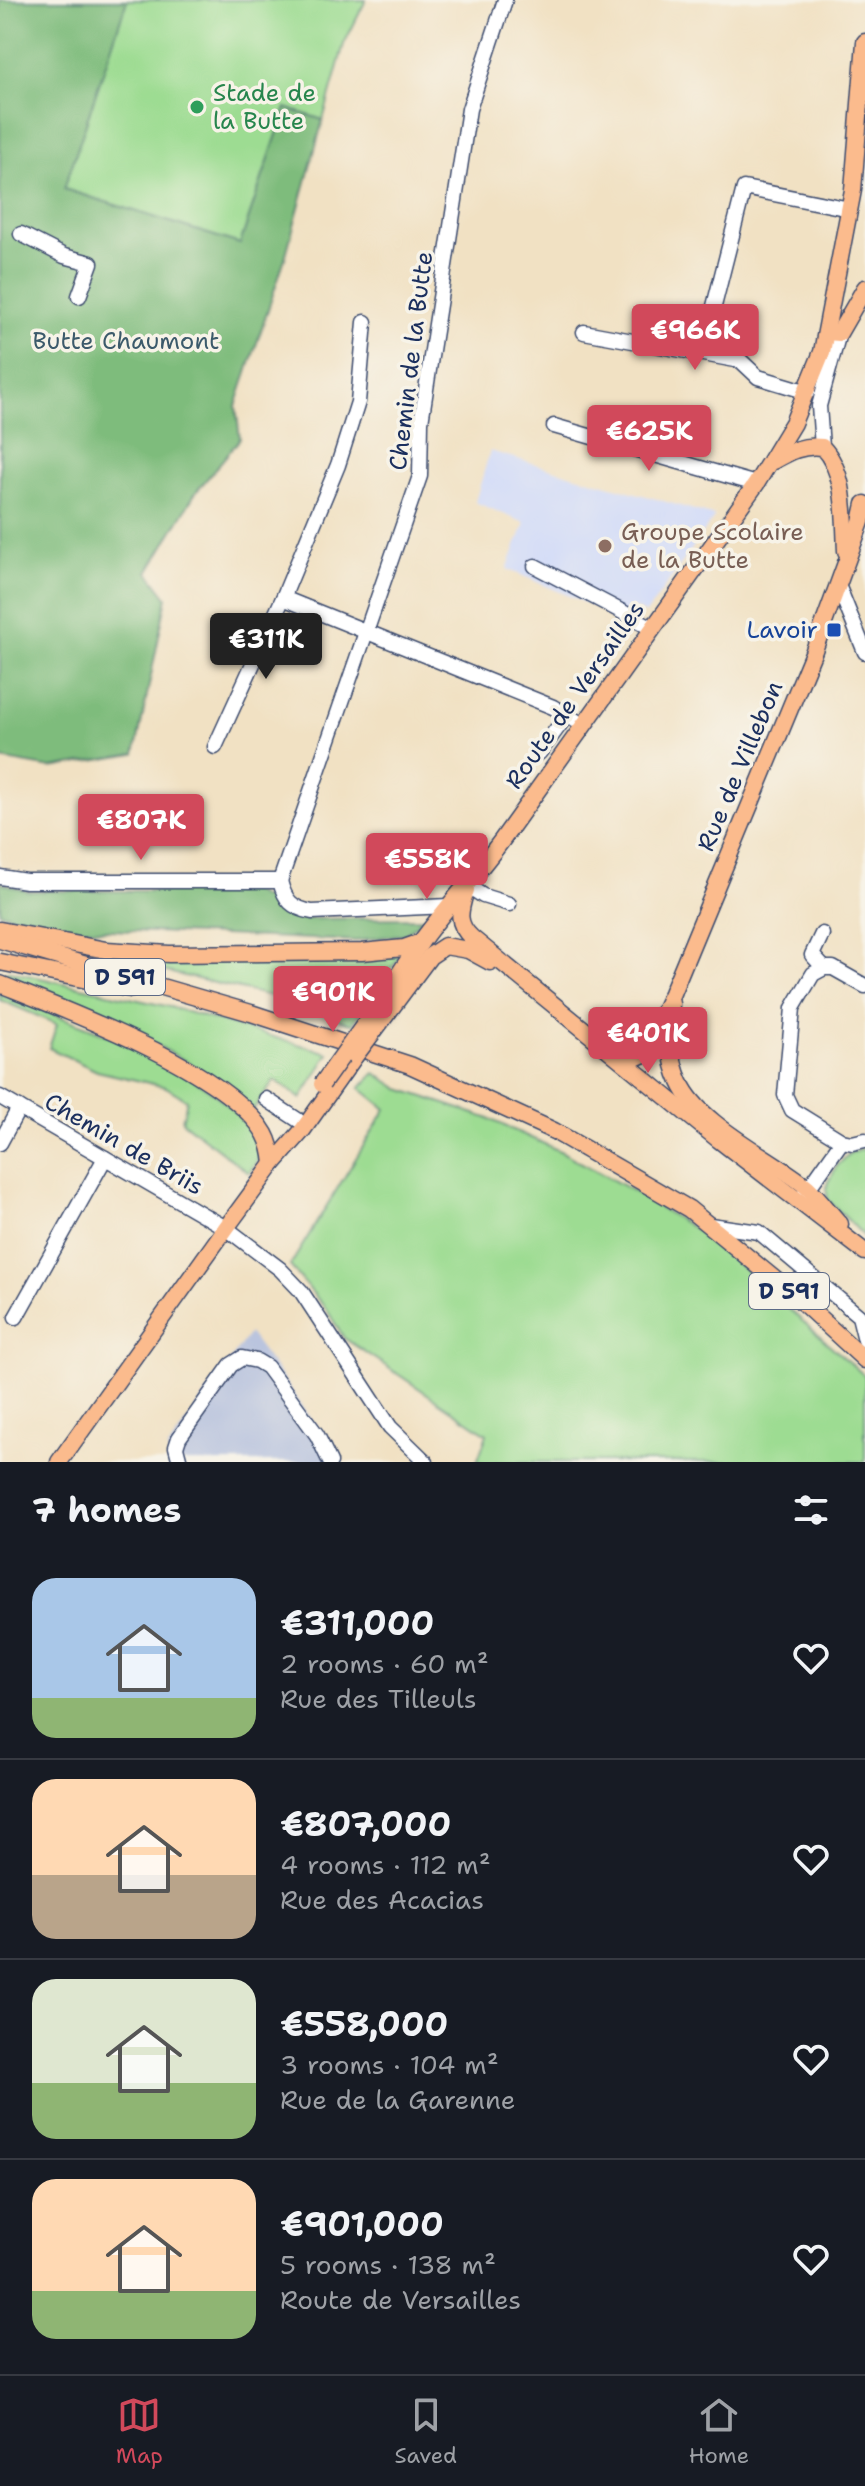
<!DOCTYPE html>
<html lang="en">
<head>
<meta charset="utf-8">
<style>
	:root { --surface:#171b24; --page:#242831; --text:#f1f3f6; --muted:#9ea1a6; --line:#363941; --accent:#d1495b }
	body { margin:0; font-family:"Shantell Sans",sans-serif; background:var(--page); color:var(--text); height:100vh; display:flex; flex-direction:column; font-size:30px; white-space:nowrap }
	* { box-sizing:border-box; margin:0 }
	p { font-size:26px; color:var(--muted) }
	.icon { flex:none; width:44px; height:44px; fill:none; stroke:currentColor; stroke-width:2; stroke-linecap:round; stroke-linejoin:round }
	.map { position:relative; height:1462px; overflow:hidden }
	.drawer { display:flex; flex-direction:column; background:var(--surface); flex:1 }
	.drawer>* { flex:none }
	.price { position:absolute; translate:-50% -68px; padding:0 18px; border-radius:8px; background:var(--accent); color:#fff; font-size:26px; line-height:52px; filter:drop-shadow(0 2px 4px #0008) }
	.price::after { content:''; position:absolute; left:50%; top:48px; width:24px; height:18px; margin-left:-12px; background:inherit; clip-path:polygon(0 0,100% 0,50% 100%) }
	.price.selected { background:#222; color:#fff }
	ul { padding:0; list-style:none }
	li { display:flex; align-items:center; gap:24px; height:200px; padding:0 32px }
	li+li { border-top:2px solid var(--line) }
	li span { display:grid; place-items:center; flex:none; width:224px; height:160px; border-radius:24px; color:#555 }
	li>.icon { margin-inline-start:auto }
	span .icon { width:96px; height:96px; fill:#fffc; stroke-width:1 }
	li b { font-size:34px }
	h2 { display:flex; justify-content:space-between; align-items:center; height:96px; padding:0 32px; font-size:34px }
	.dock { display:flex; justify-content:space-around; align-items:center; height:112px; border-top:2px solid var(--line); background:var(--surface); font-size:22px; color:var(--muted) }
	.dock a { display:grid; justify-items:center; gap:4px }
	.dock .selected { color:var(--accent) }
	.map>svg:first-child { display:block }
	.built { fill:#d0daf9 }
	.industrial { fill:#bac4de }
	.green { fill:#9ddc92; stroke:#5c8678; stroke-width:2 }
	.forest { fill:#7ebc7c; stroke:#4c766d; stroke-width:2 }
	.lines { fill:none; stroke-linecap:round; stroke-linejoin:round }
	.minor-casing { stroke:#3b4a6d; stroke-width:17 }
	.major-casing { stroke:#3b4a6d; stroke-width:19 }
	.minor { stroke:#fff; stroke-width:14 }
	.major { stroke:#fbbb8d; stroke-width:16 }
	.major-bridge-casing { stroke:#3b4a6d; stroke-width:19; stroke-linecap:butt }
	.major-bridge { stroke:#fbbb8d; stroke-width:16 }
	.leisure-dot { fill:#2e9e5b; stroke:#f7f3e8; stroke-width:3 }
	.education-dot { fill:#8d6e63; stroke:#f7f3e8; stroke-width:3 }
	.transit-dot { fill:#1a4fb4; stroke:#f7f3e8; stroke-width:3 }
	.labels { text-anchor:middle; dominant-baseline:central; stroke-width:7; stroke-linejoin:round; paint-order:stroke }
	.shield { fill:#f7f3e8; stroke:#5d6a87; stroke-width:2 }
	.shield-label { font-size:22px; font-weight:bold; fill:#1b2f5e }
	.leisure-label { font-size:24px; fill:#27864d; stroke:#f7f3e8; text-anchor:start }
	.park-label { font-size:24px; fill:#3c5a6b; stroke:#f7f3e8 }
	.street-label { font-size:24px; fill:#1b2f5e; stroke:#f7f3e8 }
	.education-label { font-size:24px; fill:#785e54; stroke:#f7f3e8; text-anchor:start }
	.transit-label { font-size:24px; fill:#164399; stroke:#f7f3e8; text-anchor:end }
</style>
</head>
<body>
<div class="map">
<svg width="865" height="1462" viewBox="0 0 865 1462">
	<rect width="100%" height="100%" fill="#f7f3e8"/>
	<filter id="ink" filterUnits="userSpaceOnUse"><feTurbulence type="fractalNoise" baseFrequency=".0125" numOctaves="2"/><feDisplacementMap in="SourceGraphic" scale="16" xChannelSelector="R" yChannelSelector="G"/><feConvolveMatrix kernelMatrix="1 2 1 2 8 2 1 2 1" color-interpolation-filters="sRGB"/></filter>
	<filter id="wash" filterUnits="userSpaceOnUse"><feTurbulence type="fractalNoise" baseFrequency=".006" numOctaves="4" result="noise"/><feDisplacementMap in="SourceGraphic" scale="32" xChannelSelector="R" yChannelSelector="G"/><feGaussianBlur stdDeviation="1.8" result="paint"/><feColorMatrix in="noise" values="0 0 0 0 0 0 0 0 0 0 0 0 0 0 0 0 0 1.4 0 .05"/><feComposite in="paint" operator="in"/></filter>
	<g filter="url(#wash)">
		<rect width="100%" height="100%" fill="#f1e1c3"/>
		<path class="built" d="M490,451l225,65 -69,98 -13,-6 -6,13 -120,-52 18,-46 -50,-21z"/>
		<path class="industrial" d="M249,1333l41,55 50,74h-168l-5,-12z"/>
		<g class="green">
			<path d="M127,0h239l-22,44 -21,76 -37,-12 -46,136 -176,-55z"/>
			<path d="M109,956h291l-48,68 -65,-24 -179,-42z"/>
			<path d="M9,971l161,36 159,46 -28,46 -26,-19 -23,31 -61,-47 -67,-37 -124,-53z"/>
			<path d="M0,994c76,30 195,65 246,131 7,9 16,19 13,32 -2,5 -7,11 -10,16l-67,-52 5,-21 -21,-13 -69,-16 -48,-23 8,-24 -57,-24z"/>
			<path d="M375,1073l25,16 87,29 75,34 71,39 74,46 158,139v86h-388l10,-28 -143,-96 -17,-28 -37,-44 96,-157 -26,-21z"/>
			<path d="M865,1149v88l-37,-37 -2,-12 10,-21 14,-14z"/>
		</g>
		<g class="forest">
			<path d="M0,0h127l-63,189 176,55 46,-136 37,12 -38,138 -49,148 4,33 -44,53 -48,80 19,25 -32,157 -84,14 -51,-9z"/>
			<path d="M0,882l28,9h223l48,28 125,-1 -19,16 -48,7 -314,-14 -43,-15z"/>
		</g>
	</g>
	<g filter="url(#ink)">
		<g class="lines">
			<defs>
				<g id="minor">
					<path d="M21,234l43,22 27,7 -12,33"/>
					<path d="M711,318l33,-130 106,21"/>
					<path d="M365,322l-7,80 -20,63 -55,133 270,109 30,18"/>
					<path d="M584,332l157,29 17,16 50,15"/>
					<path d="M554,426l202,58"/>
					<path d="M822,447l-3,-41 20,-73"/>
					<path d="M535,566l118,62"/>
					<path d="M838,585l27,67"/>
					<path d="M215,747l68,-149"/>
					<path d="M539,753l28,-38"/>
					<path d="M0,877l26,4h254"/>
					<path d="M280,881l140,-405 1,-54 48,-313 36,-109"/>
					<path d="M280,881c5,20 12,27 32,31l137,-6"/>
					<path d="M468,886l15,10 26,8"/>
					<path d="M822,934l-10,21 12,13"/>
					<path d="M865,986l-32,-18h-9l-11,6 -20,34 -8,87 7,15 50,31 10,2 13,-3"/>
					<path d="M0,1097l226,131 54,41 21,22 89,136 36,35"/>
					<path d="M266,1099l32,21"/>
					<path d="M0,1143l19,-35"/>
					<path d="M803,1196l39,-55"/>
					<path d="M710,1225l49,7 100,84 6,24"/>
					<path d="M16,1317l89,-159"/>
					<path d="M180,1462l-4,-15 3,-9 52,-73 11,-7 15,3 10,6 50,68 13,27"/>
				</g>
				<g id="major">
					<path d="M827,332l12,1 26,-45"/>
					<path d="M773,461c16,-9 30,-17 49,-14 25,26 22,70 24,104"/>
					<path d="M466,890c-6,20 -11,33 6,48l247,202 146,112"/>
					<path d="M0,930l106,20 63,4 193,-2 42,-4 17,-6"/>
					<path d="M0,940l251,73 159,52 144,66 135,78 111,91 65,60"/>
					<path d="M0,962l131,27"/>
					<path d="M0,984c68,27 229,87 265,150 5,9 7,19 8,30"/>
					<path d="M671,1003c-1,27 -3,53 9,79 19,43 90,75 127,105 12,11 22,25 33,37"/>
					<path d="M377,1007c16,-23 30,-46 46,-68 25,-34 54,-65 79,-99l254,-356 37,-61 29,-71 31,-162 12,-148"/>
					<path d="M389,1011l41,-55 15,-10 23,4 22,12"/>
					<path d="M621,1058h14l9,-4 28,-61 141,-340 48,-131 4,-18"/>
					<path d="M59,1462l167,-234 47,-64 29,-33 53,-75"/>
				</g>
			</defs>
			<use href="#minor" class="minor-casing"/>
			<use href="#major" class="major-casing"/>
			<use href="#minor" class="minor"/>
			<use href="#major" class="major"/>
			<defs>
				<g id="major-bridge">
					<path d="M355,1056l34,-45"/>
					<path d="M322,1084l55,-77"/>
				</g>
			</defs>
			<use href="#major-bridge" class="major-bridge-casing"/>
			<use href="#major-bridge" class="major-bridge"/>
		</g>
	</g>
	<circle class="leisure-dot" cx="197" cy="107" r="8"/>
	<circle class="education-dot" cx="605" cy="546" r="8"/>
	<rect class="transit-dot" x="826" y="622" width="16" height="16" rx="4"/>
	<g class="labels">
		<g class="shield">
			<rect x="85" y="959" width="80" height="36" rx="6"/>
			<rect x="749" y="1273" width="80" height="36" rx="6"/>
		</g>
		<g class="shield-label">
			<text x="125" y="977">D 591</text>
			<text x="789" y="1291">D 591</text>
		</g>
		<g class="leisure-label">
			<text x="213" y="93">Stade de<tspan x="213" dy="28">la Butte</tspan></text>
		</g>
		<g class="park-label">
			<text x="126" y="341">Butte Chaumont</text>
		</g>
		<g class="street-label">
			<text transform="translate(411 361) rotate(-83)">Chemin de la Butte</text>
			<text transform="translate(575 695) rotate(-55)">Route de Versailles</text>
			<text transform="translate(740 766) rotate(-67)">Rue de Villebon</text>
			<text transform="translate(124 1144) rotate(30)">Chemin de Briis</text>
		</g>
		<g class="education-label">
			<text x="621" y="532">Groupe Scolaire<tspan x="621" dy="28">de la Butte</tspan></text>
		</g>
		<g class="transit-label">
			<text x="818" y="630">Lavoir</text>
		</g>
	</g>
</svg>
<b class="price" style="left:695px;top:372px">€966K</b>
<b class="price" style="left:649px;top:473px">€625K</b>
<b class="price selected" style="left:266px;top:681px">€311K</b>
<b class="price" style="left:141px;top:862px">€807K</b>
<b class="price" style="left:427px;top:901px">€558K</b>
<b class="price" style="left:333px;top:1034px">€901K</b>
<b class="price" style="left:648px;top:1075px">€401K</b>
</div>
<section class="drawer">
<h2>7 homes<svg class="icon" aria-label="filters" viewBox="0 0 24 24"><path d="M4 7h16M4 17h16"/><circle cx="9" cy="7" r="2"/><circle cx="15" cy="17" r="2"/></svg></h2>
<ul>
<li><span style="background:linear-gradient(#a9c7e8 75%,#8fb573 0)"><svg class="icon" aria-label="home" viewBox="0 0 24 24"><path d="M3 11l9-7 9 7M6 9v11h12V9"/></svg></span><div><b>€311,000</b><p>2 rooms · 60 m²</p><p>Rue des Tilleuls</p></div><svg class="icon" aria-label="heart" viewBox="0 0 24 24"><path d="M12 20l-8-8c-3-5 5-10 8-4 3-6 11-1 8 4z"/></svg></li>
<li><span style="background:linear-gradient(#ffd9b3 60%,#b9a48a 0)"><svg class="icon" aria-label="home" viewBox="0 0 24 24"><path d="M3 11l9-7 9 7M6 9v11h12V9"/></svg></span><div><b>€807,000</b><p>4 rooms · 112 m²</p><p>Rue des Acacias</p></div><svg class="icon" aria-label="heart" viewBox="0 0 24 24"><path d="M12 20l-8-8c-3-5 5-10 8-4 3-6 11-1 8 4z"/></svg></li>
<li><span style="background:linear-gradient(#dfe7d0 65%,#8fb573 0)"><svg class="icon" aria-label="home" viewBox="0 0 24 24"><path d="M3 11l9-7 9 7M6 9v11h12V9"/></svg></span><div><b>€558,000</b><p>3 rooms · 104 m²</p><p>Rue de la Garenne</p></div><svg class="icon" aria-label="heart" viewBox="0 0 24 24"><path d="M12 20l-8-8c-3-5 5-10 8-4 3-6 11-1 8 4z"/></svg></li>
<li><span style="background:linear-gradient(#ffd9b3 70%,#8fb573 0)"><svg class="icon" aria-label="home" viewBox="0 0 24 24"><path d="M3 11l9-7 9 7M6 9v11h12V9"/></svg></span><div><b>€901,000</b><p>5 rooms · 138 m²</p><p>Route de Versailles</p></div><svg class="icon" aria-label="heart" viewBox="0 0 24 24"><path d="M12 20l-8-8c-3-5 5-10 8-4 3-6 11-1 8 4z"/></svg></li>
</ul>
</section>
<nav class="dock">
<a class="selected"><svg class="icon" aria-label="map" viewBox="0 0 24 24"><path d="M3 6l6-2 6 2 6-2v14l-6 2-6-2-6 2zM9 4v14M15 6v14"/></svg>Map</a>
<a><svg class="icon" aria-label="saved" viewBox="0 0 24 24"><path d="M7 4h10v16l-5-4-5 4z"/></svg>Saved</a>
<a><svg class="icon" aria-label="home" viewBox="0 0 24 24"><path d="M3 11l9-7 9 7M6 9v11h12V9"/></svg>Home</a>
</nav>
</body>
</html>
